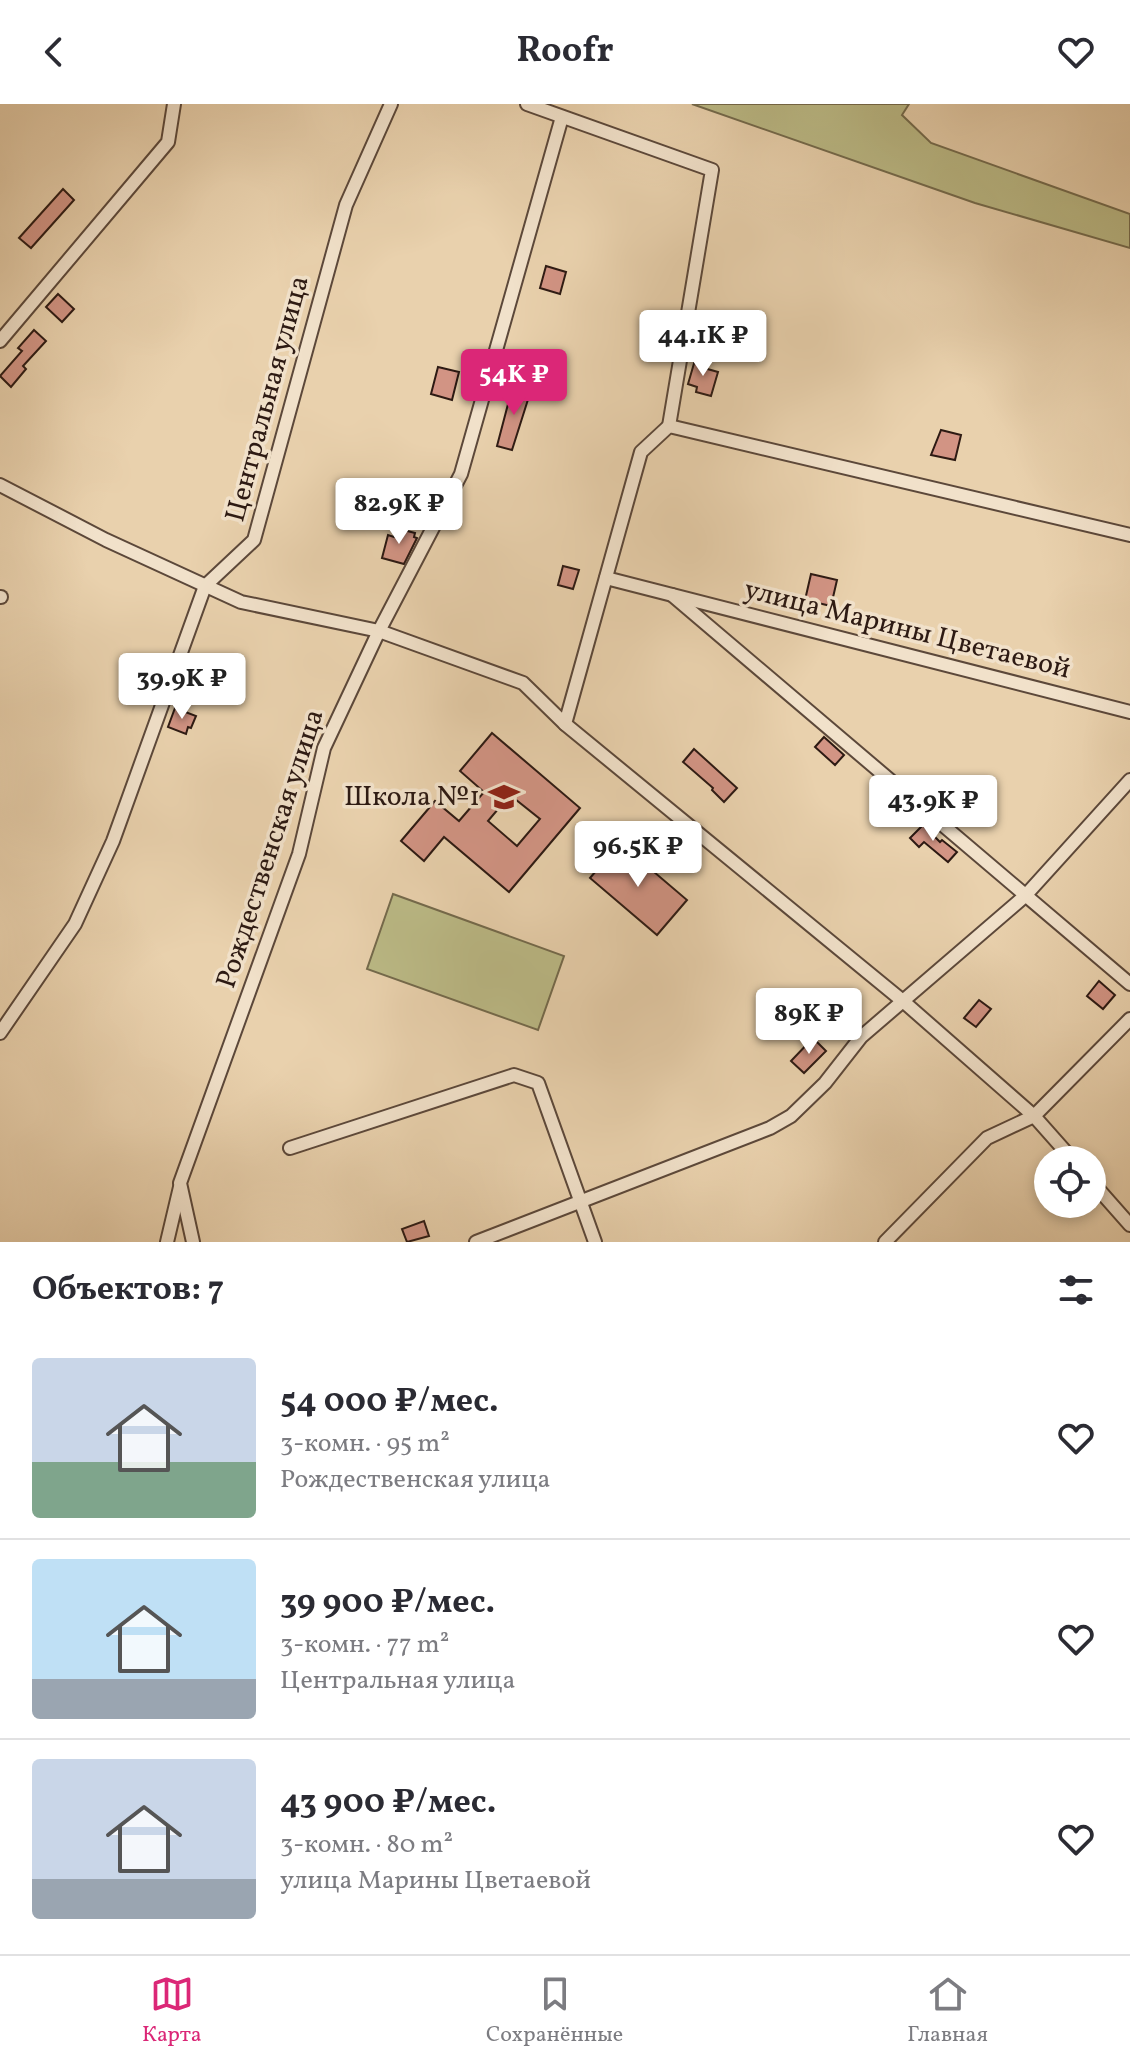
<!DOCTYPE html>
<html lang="ru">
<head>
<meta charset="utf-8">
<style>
	:root { --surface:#fff; --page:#f2f2f3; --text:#2b2b33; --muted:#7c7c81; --line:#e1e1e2; --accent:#db2777 }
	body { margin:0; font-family:Vollkorn,serif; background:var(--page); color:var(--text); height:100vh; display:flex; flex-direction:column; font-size:30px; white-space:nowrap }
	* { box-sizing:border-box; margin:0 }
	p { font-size:26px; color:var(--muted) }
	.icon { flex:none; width:44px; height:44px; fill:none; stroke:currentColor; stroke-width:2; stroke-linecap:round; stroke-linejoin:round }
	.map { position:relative; height:1138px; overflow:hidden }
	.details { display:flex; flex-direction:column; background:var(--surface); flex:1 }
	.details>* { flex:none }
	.tools { position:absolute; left:1034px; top:1042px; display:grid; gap:16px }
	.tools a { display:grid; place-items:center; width:72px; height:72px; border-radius:50%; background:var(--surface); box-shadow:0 4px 12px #0003; font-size:40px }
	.price { position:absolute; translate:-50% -68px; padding:0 18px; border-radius:8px; background:#fff; color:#222; font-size:26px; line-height:52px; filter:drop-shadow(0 2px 4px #0008) }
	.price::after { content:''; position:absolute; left:50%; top:48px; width:24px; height:18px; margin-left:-12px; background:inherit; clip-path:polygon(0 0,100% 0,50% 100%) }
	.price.on { background:var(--accent); color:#fff }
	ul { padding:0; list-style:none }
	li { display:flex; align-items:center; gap:24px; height:200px; padding:0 32px }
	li+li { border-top:2px solid var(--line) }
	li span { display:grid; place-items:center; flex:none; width:224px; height:160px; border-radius:8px; color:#555 }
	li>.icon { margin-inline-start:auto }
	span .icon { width:96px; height:96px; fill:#fffc; stroke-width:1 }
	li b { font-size:34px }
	h2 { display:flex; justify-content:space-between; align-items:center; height:96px; padding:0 32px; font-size:34px }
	header { display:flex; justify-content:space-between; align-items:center; height:104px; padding:0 32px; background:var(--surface); font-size:36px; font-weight:700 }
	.menu { display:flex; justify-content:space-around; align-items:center; height:112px; border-top:2px solid var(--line); background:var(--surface); font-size:22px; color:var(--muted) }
	.menu a { display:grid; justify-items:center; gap:4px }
	.menu .on { color:var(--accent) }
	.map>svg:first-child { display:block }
	.green { fill:#bbba86; stroke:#746a4c; stroke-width:2 }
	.building { fill:#d29484; stroke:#2d1a13; stroke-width:2; fill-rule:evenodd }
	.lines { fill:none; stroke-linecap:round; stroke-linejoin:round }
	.minor-casing { stroke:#5c483a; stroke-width:16 }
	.minor { stroke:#f1e1ca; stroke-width:12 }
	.labels { text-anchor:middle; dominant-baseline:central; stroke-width:7; stroke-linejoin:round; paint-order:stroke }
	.street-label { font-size:28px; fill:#2d1a13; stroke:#f1e1ca }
	.poi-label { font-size:28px; fill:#2d1a13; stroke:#f1e1ca; text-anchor:end }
</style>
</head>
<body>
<header><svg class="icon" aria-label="back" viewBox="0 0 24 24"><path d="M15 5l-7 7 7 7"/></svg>Roofr<svg class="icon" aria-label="heart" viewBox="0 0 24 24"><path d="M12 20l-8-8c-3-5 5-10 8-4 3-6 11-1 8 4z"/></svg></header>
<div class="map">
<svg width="1130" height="1138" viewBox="0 0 1130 1138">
	<rect width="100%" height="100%" fill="#e9d1ad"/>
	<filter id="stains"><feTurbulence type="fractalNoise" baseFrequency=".0025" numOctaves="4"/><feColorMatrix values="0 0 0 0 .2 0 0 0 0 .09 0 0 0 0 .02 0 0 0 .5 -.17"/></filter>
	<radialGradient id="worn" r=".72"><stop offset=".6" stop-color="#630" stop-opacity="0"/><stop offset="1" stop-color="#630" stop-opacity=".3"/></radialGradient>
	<g class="green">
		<path d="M692,0h217l-7,11 29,28 199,71v34l-155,-45z"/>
		<path d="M393,790l171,62 -26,74 -171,-61z"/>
	</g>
	<g class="building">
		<path d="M63,85l11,11 -43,48 -12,-10z"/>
		<path d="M546,162l20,6 -6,22 -20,-6z"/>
		<path d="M58,190l16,15 -12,13 -16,-15z"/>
		<path d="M34,226l12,11 -23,25 3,3 -15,18 -11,-11 22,-25 -4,-3z"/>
		<path d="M695,256l11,3 -2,5 14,4 -7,24 -15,-4 1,-5 -9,-3z"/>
		<path d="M438,263l21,5 -7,28 -21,-6z"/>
		<path d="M513,281l18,5 -19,60 -15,-4z"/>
		<path d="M941,326l20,5 -6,25 -24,-5z"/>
		<path d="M396,424l19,5 -1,4 3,1 -13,26 -22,-6 6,-23 6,2z"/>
		<path d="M563,462l16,4 -6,19 -15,-4z"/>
		<path d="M811,470l26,6 -6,26 -26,-6z"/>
		<path d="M175,604l21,8 -5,12 -3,-1 -2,7 -18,-7z"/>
		<path d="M492,629l88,75 -71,84 -65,-55 -20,24 -23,-20 34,-40 24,20 25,-29 -24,-21zM510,691l30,24 -23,27 -29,-25z"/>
		<path d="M824,633l20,18 -9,10 -20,-18z"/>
		<path d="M694,645l43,39 -13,14 -12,-12 1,-2 -30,-26z"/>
		<path d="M923,721l17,17 2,-2 15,12 -9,10 -24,-20 -5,5 -9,-9z"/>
		<path d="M620,739l67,57 -30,35 -67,-57z"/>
		<path d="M1099,877l16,14 -12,14 -16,-13z"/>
		<path d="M979,896l12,9 -15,18 -12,-9z"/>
		<path d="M813,934l13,13 -22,22 -13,-12z"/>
		<path d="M424,1117l5,15 -22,6 -5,-13z"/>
	</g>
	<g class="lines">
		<defs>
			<g id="minor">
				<path d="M527,0l185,66 -43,256"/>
				<path d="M0,237l168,-199 6,-38"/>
				<path d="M0,381l106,55 135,62 138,29 144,52 42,41"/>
				<path d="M606,474l524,134"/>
				<path d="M672,491l458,389"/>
				<path d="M0,493h1"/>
				<path d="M0,929l75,-109 38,-83 92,-255 49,-46 92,-335 45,-101"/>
				<path d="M290,1044l224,-73 24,8 57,159"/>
				<path d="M1073,1056l-39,-44 -130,-114 -339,-278 76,-272 28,-26 461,109"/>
				<path d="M1092,1078l38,43"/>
				<path d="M167,1138l13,-55"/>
				<path d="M193,1138l-13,-59 119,-329 25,-106 55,-117 82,-157 101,-357"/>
				<path d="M476,1138l294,-114 21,-12 34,-33 36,-46 164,-141 105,-116"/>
				<path d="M885,1138l102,-104 47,-22 96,-97"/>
			</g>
		</defs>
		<use href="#minor" class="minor-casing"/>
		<use href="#minor" class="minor"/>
	</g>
	<defs>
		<symbol id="school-bare" viewBox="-9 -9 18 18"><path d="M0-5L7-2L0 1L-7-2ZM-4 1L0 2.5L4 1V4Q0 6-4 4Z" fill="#8f2418" stroke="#f1e1ca" stroke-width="2.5" paint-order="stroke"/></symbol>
	</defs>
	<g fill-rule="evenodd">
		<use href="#school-bare" x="482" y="671" width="44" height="44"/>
	</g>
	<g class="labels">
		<g class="street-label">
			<text transform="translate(268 295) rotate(-75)">Центральная улица</text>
			<text transform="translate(907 526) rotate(14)">улица Марины Цветаевой</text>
			<text transform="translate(271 745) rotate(-72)">Рождественская улица</text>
		</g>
		<g class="poi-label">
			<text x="480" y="693">Школа №1</text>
		</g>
	</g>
	<rect width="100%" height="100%" filter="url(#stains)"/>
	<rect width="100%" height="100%" fill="url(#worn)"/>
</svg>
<div class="tools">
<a><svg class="icon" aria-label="locate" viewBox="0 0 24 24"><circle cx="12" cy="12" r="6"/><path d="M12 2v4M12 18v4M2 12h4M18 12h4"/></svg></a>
</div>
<b class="price" style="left:703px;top:274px">44.1K ₽</b>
<b class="price on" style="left:514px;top:313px">54K ₽</b>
<b class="price" style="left:399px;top:442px">82.9K ₽</b>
<b class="price" style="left:182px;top:617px">39.9K ₽</b>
<b class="price" style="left:933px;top:739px">43.9K ₽</b>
<b class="price" style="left:638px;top:785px">96.5K ₽</b>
<b class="price" style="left:809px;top:952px">89K ₽</b>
</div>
<section class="details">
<h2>Объектов: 7<svg class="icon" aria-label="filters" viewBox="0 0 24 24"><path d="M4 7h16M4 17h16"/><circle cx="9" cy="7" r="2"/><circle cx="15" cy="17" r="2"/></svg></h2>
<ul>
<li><span style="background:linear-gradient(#c9d6e8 65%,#7fa58c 0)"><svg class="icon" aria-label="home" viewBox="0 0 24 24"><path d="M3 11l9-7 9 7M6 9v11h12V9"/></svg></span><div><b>54 000 ₽/мес.</b><p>3-комн. · 95 m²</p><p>Рождественская улица</p></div><svg class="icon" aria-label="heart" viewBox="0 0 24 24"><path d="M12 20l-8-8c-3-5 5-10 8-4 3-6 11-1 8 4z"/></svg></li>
<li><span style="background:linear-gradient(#bfe0f5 75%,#9aa5b1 0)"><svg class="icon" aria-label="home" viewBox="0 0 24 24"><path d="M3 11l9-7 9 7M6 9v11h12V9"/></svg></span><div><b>39 900 ₽/мес.</b><p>3-комн. · 77 m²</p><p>Центральная улица</p></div><svg class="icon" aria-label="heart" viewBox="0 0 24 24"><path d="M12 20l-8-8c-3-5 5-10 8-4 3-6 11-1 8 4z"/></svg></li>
<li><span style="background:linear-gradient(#c9d6e8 75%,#9aa5b1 0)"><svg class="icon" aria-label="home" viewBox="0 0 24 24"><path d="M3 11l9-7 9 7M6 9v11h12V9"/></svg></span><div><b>43 900 ₽/мес.</b><p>3-комн. · 80 m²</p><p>улица Марины Цветаевой</p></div><svg class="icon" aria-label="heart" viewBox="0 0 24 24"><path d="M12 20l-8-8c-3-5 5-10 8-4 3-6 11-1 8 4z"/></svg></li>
</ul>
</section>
<nav class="menu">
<a class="on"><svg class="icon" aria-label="map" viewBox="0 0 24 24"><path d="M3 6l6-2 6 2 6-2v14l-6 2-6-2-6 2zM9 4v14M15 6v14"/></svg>Карта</a>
<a><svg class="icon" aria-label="saved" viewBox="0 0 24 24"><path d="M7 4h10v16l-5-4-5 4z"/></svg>Сохранённые</a>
<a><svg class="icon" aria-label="home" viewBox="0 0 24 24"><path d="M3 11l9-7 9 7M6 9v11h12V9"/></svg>Главная</a>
</nav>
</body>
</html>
